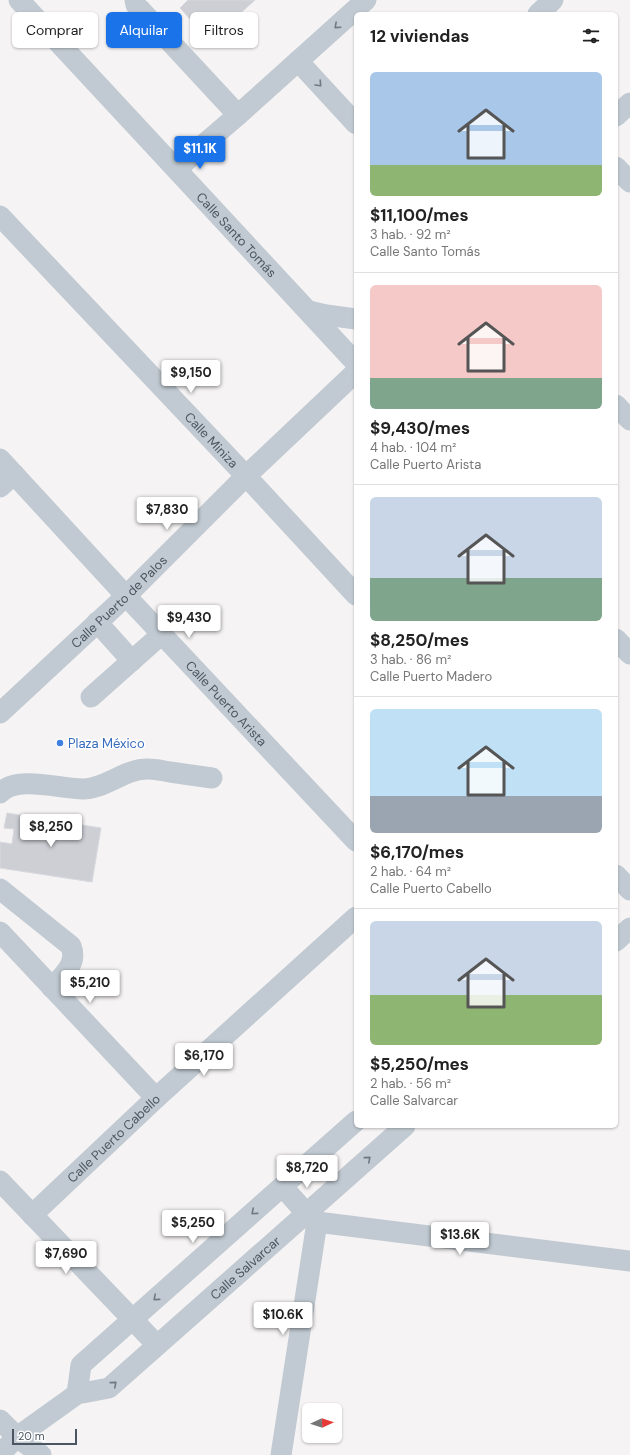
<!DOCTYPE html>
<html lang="es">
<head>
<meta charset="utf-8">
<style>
	:root { --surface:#fff; --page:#f6f6f6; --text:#222; --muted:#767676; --line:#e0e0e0; --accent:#1a73e8 }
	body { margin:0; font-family:"DM Sans",sans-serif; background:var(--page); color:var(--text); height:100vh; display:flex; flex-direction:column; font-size:15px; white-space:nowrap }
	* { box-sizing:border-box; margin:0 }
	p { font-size:13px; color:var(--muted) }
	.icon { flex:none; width:22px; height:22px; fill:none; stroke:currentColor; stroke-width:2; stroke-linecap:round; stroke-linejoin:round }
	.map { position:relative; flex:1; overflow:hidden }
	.drawer { position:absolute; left:354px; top:12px; width:264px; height:1116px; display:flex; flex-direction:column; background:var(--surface); border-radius:6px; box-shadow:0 1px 3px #0004 }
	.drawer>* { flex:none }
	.top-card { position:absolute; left:12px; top:12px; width:282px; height:36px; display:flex; gap:8px }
	.needle { width:26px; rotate:87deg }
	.tools { position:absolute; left:302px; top:1403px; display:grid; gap:8px }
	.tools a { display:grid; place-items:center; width:40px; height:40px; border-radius:6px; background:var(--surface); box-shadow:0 1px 3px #0004; font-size:20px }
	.scale { position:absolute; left:12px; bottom:10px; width:65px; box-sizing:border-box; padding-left:4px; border:2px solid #4a5661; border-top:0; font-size:11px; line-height:14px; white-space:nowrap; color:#4a5661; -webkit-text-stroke:3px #fff; paint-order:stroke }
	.price { position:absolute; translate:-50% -34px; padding:0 9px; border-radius:4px; background:#fff; color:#222; font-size:13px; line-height:26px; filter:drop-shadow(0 1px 2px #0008) }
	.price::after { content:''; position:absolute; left:50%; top:24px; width:12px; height:9px; margin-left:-6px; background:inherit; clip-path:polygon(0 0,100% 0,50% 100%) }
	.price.current { background:var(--accent); color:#fff }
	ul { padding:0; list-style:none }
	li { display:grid; align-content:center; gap:8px; height:212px; padding:0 16px }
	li+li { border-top:1px solid var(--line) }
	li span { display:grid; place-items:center; height:124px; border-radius:6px; color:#555 }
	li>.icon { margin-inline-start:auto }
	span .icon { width:72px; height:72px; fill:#fffc; stroke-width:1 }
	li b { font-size:17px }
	h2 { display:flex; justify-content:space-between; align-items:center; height:48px; padding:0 16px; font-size:17px }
	.pill { padding:0 14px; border-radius:6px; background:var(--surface); box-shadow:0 1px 3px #0004; font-size:14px; line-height:36px }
	.pill.current { background:var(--accent); color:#fff }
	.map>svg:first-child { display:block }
	.building { fill:#cdcfd5; stroke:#d7d9de }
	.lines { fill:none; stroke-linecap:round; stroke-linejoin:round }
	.minor { stroke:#c1cad2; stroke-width:21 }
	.oneway { stroke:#6e7983 }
	.shop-dot { fill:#3f7fe0; stroke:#fff; stroke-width:1.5 }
	.labels { text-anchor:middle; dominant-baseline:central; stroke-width:3; stroke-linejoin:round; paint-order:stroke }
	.street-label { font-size:13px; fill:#4a5661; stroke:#fff }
	.shop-label { font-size:13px; fill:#366cbe; stroke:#fff; text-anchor:start }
</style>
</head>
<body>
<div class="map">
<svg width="630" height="1455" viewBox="0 0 630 1455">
	<rect width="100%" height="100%" fill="#f5f3f3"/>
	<g class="building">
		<path d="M188,0h67l-45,41 -30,-33z"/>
		<path d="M7,813l94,15 -9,54 -92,-14v-26l12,2 2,-15 -10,-1z"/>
	</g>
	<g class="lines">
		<g class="minor">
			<path id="s1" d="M19,0l337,363"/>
			<path d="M135,0l1,5 102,110"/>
			<path d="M538,14l15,-14"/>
			<path d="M298,61l58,63"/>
			<path d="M616,116l14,-13"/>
			<path d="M616,167l14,15"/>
			<path d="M178,169l17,-17 43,-37 128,-115"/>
			<path id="s2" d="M0,216l246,260 110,119"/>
			<path d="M309,311l17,4 30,4"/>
			<path d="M616,405l14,15"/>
			<path id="s3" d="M0,459l126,137 230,245"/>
			<path d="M0,487l14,-13"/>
			<path d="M97,622l35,39"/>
			<path d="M616,639l14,15"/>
			<path d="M91,697l71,-63"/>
			<path id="s4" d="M0,713l126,-117 120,-120 110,-104"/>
			<path d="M0,793c17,-18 60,-4 83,-4 23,0 42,-21 66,-20 7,0 14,2 21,3 14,2 28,4 42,6"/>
			<path d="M616,875l14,15"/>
			<path d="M0,889l71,57c7,18 -8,29 -19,42"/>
			<path d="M0,932l156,166"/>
			<path d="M616,941l14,-13"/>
			<path d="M0,1181l157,164"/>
			<path d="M283,1187l23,26 11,9 313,39"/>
			<path id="s5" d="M32,1215l124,-117 200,-181"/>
			<path d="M77,1394l4,-29 275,-244"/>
			<path d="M0,1420l17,17 24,18"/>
			<path id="s6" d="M0,1454l17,-17 60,-43 32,-6 296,-262"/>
			<path d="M281,1455l36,-233"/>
		</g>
	</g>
	<defs><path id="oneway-chevron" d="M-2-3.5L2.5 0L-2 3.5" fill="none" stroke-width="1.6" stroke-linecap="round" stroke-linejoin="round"/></defs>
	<g class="oneway">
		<use href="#oneway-chevron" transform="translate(337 26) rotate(138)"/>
		<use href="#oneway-chevron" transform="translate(319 84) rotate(47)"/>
		<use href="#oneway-chevron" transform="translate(368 1159) rotate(-41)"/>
		<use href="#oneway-chevron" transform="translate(254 1212) rotate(139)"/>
		<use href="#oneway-chevron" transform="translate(156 1298) rotate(139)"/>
		<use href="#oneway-chevron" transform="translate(114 1384) rotate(-41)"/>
	</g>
	<circle class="shop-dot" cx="60" cy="743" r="4"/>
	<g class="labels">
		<g class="street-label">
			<text stroke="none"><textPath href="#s1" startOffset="320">Calle Santo Tomás</textPath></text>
			<text stroke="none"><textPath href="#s2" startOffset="308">Calle Miniza</textPath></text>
			<text stroke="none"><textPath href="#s4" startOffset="163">Calle Puerto de Palos</textPath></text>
			<text stroke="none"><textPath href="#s3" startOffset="333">Calle Puerto Arista</textPath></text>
			<text stroke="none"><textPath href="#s5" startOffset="112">Calle Puerto Cabello</textPath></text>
			<text stroke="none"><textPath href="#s6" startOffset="312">Calle Salvarcar</textPath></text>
		</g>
		<g class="shop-label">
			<text x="68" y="743">Plaza México</text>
		</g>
	</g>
</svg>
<div class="tools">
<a><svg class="needle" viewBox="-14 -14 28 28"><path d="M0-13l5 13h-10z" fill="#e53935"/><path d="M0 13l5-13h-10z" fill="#767676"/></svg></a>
</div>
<div class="scale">20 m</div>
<b class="price current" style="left:200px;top:170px">$11.1K</b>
<b class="price" style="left:191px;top:394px">$9,150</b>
<b class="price" style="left:167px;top:531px">$7,830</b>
<b class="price" style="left:189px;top:639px">$9,430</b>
<b class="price" style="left:51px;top:848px">$8,250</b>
<b class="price" style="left:90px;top:1004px">$5,210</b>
<b class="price" style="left:204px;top:1077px">$6,170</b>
<b class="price" style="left:307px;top:1189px">$8,720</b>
<b class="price" style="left:193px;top:1244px">$5,250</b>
<b class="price" style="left:460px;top:1256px">$13.6K</b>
<b class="price" style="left:66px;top:1275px">$7,690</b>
<b class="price" style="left:283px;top:1336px">$10.6K</b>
<div class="top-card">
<a class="pill">Comprar</a>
<a class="pill current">Alquilar</a>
<a class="pill">Filtros</a>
</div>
<section class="drawer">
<h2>12 viviendas<svg class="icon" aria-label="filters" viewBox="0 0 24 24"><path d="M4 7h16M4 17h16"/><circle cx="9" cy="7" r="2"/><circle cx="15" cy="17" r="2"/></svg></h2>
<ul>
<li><span style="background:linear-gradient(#a9c7e8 75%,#8fb573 0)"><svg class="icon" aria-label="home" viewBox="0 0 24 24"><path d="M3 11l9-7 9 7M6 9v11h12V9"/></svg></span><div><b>$11,100/mes</b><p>3 hab. · 92 m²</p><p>Calle Santo Tomás</p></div></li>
<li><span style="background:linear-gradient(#f6c9c9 75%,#7fa58c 0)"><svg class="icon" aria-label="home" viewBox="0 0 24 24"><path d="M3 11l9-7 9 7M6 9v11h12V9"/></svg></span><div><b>$9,430/mes</b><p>4 hab. · 104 m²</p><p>Calle Puerto Arista</p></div></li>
<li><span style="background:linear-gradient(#c9d6e8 65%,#7fa58c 0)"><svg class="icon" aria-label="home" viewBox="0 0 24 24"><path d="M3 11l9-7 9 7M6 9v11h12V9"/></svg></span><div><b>$8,250/mes</b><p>3 hab. · 86 m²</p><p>Calle Puerto Madero</p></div></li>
<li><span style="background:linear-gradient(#bfe0f5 70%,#9aa5b1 0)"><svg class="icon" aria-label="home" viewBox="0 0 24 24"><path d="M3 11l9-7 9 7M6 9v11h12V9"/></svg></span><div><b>$6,170/mes</b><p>2 hab. · 64 m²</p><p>Calle Puerto Cabello</p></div></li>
<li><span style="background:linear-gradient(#c9d6e8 60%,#8fb573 0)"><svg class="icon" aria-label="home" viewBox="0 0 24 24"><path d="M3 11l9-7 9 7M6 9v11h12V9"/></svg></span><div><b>$5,250/mes</b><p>2 hab. · 56 m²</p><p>Calle Salvarcar</p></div></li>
</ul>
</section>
</div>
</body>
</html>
